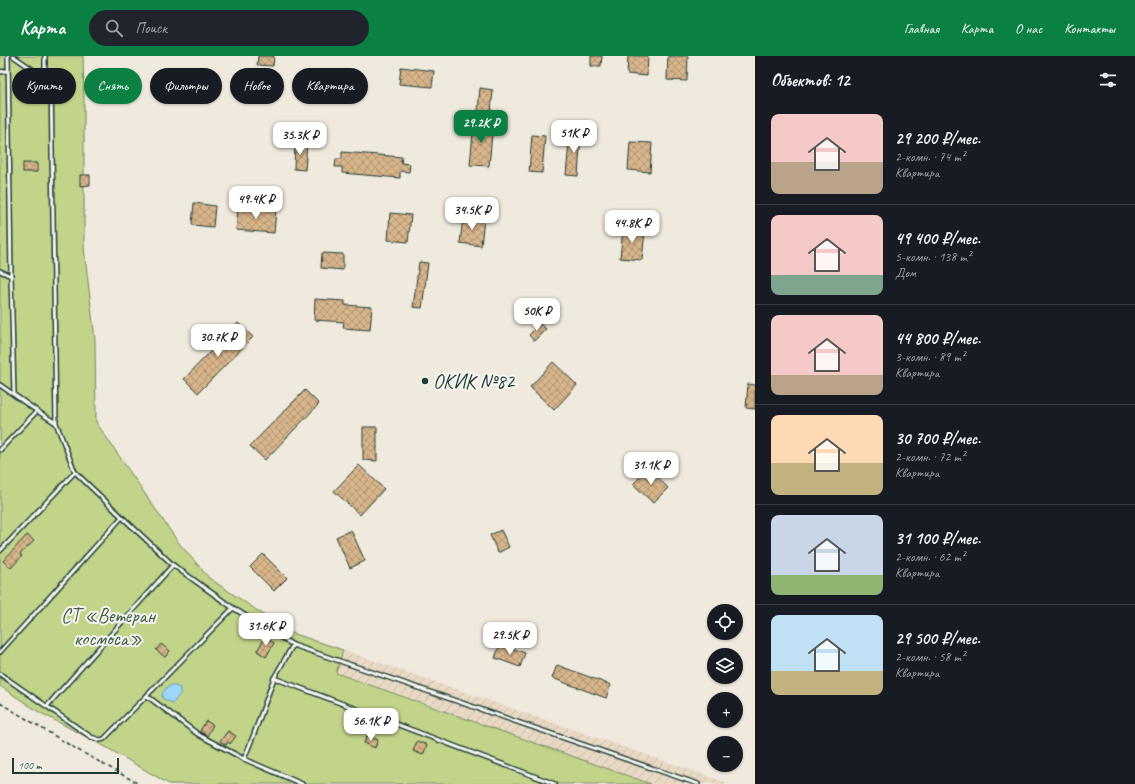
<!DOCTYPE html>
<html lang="ru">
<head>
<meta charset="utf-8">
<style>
	:root { --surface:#171b24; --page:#20242c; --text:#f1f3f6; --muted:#9ea1a6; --line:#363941; --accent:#0b8043 }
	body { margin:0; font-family:Caveat,sans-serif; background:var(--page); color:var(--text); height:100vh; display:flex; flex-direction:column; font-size:15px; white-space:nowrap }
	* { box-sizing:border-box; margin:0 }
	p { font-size:13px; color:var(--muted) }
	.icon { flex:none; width:22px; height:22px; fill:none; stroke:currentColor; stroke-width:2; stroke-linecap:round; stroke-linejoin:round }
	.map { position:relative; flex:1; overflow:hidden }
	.details { display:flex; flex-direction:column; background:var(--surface); width:380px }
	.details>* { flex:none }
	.top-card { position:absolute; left:12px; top:12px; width:380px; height:36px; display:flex; gap:8px }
	.controls { position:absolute; left:707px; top:548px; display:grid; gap:8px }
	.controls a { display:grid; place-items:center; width:36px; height:36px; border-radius:50%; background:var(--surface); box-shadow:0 1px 3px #0004; font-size:20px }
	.scale { position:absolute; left:12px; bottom:10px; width:107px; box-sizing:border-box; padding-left:4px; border:2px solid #1f3d34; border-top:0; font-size:11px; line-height:14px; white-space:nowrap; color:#1f3d34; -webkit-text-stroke:3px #f6f6f2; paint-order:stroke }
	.price { position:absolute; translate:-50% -34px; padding:0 9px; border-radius:8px; background:#fff; color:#222; font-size:13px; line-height:26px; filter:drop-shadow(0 1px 2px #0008) }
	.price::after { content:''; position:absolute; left:50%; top:24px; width:12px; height:9px; margin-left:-6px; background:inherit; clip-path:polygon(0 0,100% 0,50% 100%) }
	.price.on { background:var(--accent); color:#fff }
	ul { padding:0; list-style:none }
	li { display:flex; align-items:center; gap:12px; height:100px; padding:0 16px }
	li+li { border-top:1px solid var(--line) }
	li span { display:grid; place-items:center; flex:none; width:112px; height:80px; border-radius:8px; color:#555 }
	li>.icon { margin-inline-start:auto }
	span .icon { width:48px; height:48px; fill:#fffc; stroke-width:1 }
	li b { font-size:17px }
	h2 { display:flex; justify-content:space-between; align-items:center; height:48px; padding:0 16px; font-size:17px }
	.tag { padding:0 14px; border-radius:18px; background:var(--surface); box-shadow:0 1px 3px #0004; font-size:14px; line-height:36px }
	.tag.on { background:var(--accent); color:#fff }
	header { display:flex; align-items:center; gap:24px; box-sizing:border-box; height:56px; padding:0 20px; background:var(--accent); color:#fff }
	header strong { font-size:19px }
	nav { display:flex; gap:22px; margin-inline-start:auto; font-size:14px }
	.search { width:280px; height:36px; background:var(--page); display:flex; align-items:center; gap:10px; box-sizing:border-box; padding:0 14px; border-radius:22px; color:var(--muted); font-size:15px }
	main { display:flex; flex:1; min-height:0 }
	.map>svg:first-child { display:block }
	.industrial { fill:url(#industrial-furrows) }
	.green { fill:#c2d489; stroke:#70885e }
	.water { fill:#9dd8fe; stroke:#6b9aad }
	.building { fill:url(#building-cross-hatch); stroke:#1f3d34 }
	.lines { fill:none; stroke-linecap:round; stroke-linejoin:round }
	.lane-casing { stroke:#1f3d34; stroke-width:6 }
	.path { stroke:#1f3d34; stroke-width:1.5; stroke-dasharray:4 3; stroke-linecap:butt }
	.lane { stroke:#f6f6f2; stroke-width:3 }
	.poi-dot { fill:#1f3d34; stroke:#f6f6f2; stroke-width:1.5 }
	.labels { text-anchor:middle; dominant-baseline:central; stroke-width:4; stroke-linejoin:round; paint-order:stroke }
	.poi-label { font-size:20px; fill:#1f3d34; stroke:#f6f6f2; text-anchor:start }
	.park-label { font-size:20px; fill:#405b45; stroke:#f6f6f2 }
</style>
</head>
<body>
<header>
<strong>Карта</strong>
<div class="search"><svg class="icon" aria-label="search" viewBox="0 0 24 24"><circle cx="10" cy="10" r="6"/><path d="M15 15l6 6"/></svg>Поиск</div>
<nav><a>Главная</a><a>Карта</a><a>О нас</a><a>Контакты</a></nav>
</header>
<main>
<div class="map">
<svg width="755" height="728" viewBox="0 0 755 728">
	<defs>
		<pattern id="industrial-furrows" width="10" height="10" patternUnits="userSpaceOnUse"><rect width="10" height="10" fill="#e9d9c4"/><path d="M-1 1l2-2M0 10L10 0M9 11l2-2" fill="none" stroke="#c7bba9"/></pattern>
		<pattern id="building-cross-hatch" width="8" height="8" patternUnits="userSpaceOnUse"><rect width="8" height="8" fill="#d9b58b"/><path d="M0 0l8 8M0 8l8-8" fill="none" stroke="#af9472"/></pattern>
	</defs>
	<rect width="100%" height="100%" fill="#f0e9dd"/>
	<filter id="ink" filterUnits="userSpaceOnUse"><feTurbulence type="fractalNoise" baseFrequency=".025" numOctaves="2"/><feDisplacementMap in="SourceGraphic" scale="8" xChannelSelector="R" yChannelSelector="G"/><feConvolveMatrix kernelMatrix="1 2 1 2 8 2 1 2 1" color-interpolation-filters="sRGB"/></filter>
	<g filter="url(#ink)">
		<path class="industrial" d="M343,594l388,134h-80l-315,-112z"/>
		<path class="green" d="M0,0h83l1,44v148l11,92 1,82 21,31 61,89 31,36 80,54 54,18 -7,23 315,111h-482l-65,-38 -65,-34 -39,-26z"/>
		<path class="water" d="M172,629l8,3v6l-7,9 -10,-4 -1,-5 5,-7z"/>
		<g class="building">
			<path d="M258,0h16l-1,10 -16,-1z"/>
			<path d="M591,0h11l-1,10h-10z"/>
			<path d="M628,0h20l-1,20 -20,-2z"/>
			<path d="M668,0h20l-1,25 -20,-1z"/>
			<path d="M401,11l33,4 -2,16 -33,-3z"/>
			<path d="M480,32l13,2 -2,22 -13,-1z"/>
			<path d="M474,66l19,2 -4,42 -19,-1z"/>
			<path d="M570,76l11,1 -3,43 -12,-1z"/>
			<path d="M532,79l13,1 -3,37 -13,-1z"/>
			<path d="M630,86l22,1 -2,29 -22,-2z"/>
			<path d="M295,87h12l-2,27 -11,-1z"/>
			<path d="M342,96l60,5 -1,6 9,1 -1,8 -9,-1v7l-58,-5v-6h-7l1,-8h6z"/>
			<rect x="23" y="107" width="14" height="9"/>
			<path d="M80,119h10v10l-10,1z"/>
			<path d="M194,147l21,3 -2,21 -21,-2z"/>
			<path d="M238,151l38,3 -2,23 -38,-3z"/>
			<path d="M390,157l21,2 -3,27 -20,-2z"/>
			<path d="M463,161l21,2 -3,27 -21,-3z"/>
			<path d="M623,173l22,2 -3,29 -22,-2z"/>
			<path d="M322,197l21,1v16l-22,-2z"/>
			<path d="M419,206l9,1 -6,45 -9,-1z"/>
			<path d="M315,243l30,2v4l27,2 -2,23 -27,-2 1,-6 -30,-2z"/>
			<path d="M238,267l15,14 -55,56 -14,-14z"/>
			<path d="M540,268l6,5 -12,12 -5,-6z"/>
			<path d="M553,306l24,23 -23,25 -24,-23z"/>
			<path d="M748,328l7,1v24l-9,-1z"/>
			<path d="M305,334l14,14 -54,56 -15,-14z"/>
			<path d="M363,371h14v34l-14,-1z"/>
			<path d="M359,409l25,24 -24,26 -26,-24z"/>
			<path d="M649,412l19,20 -15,15 -20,-19z"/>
			<path d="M351,474l14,31 -15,7 -14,-31z"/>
			<path d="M501,474l8,17 -11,6 -8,-18z"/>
			<path d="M27,479l7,6 -14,13 2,2 -11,12 -8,-7z"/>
			<path d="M263,498l24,24 -13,13 -24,-24z"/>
			<path d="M265,581l9,6 -8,14 -9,-6z"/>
			<path d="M161,588l9,7 -5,6 -9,-7z"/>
			<path d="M500,588l25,9 -5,14 -25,-9z"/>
			<path d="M557,609l54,20 -5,13 -54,-20z"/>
			<path d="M206,665l7,4 -6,11 -7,-5z"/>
			<path d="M228,675l8,5 -6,8 -2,-2 -2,3 -6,-4z"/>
			<path d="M367,680l11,4 -3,8 -11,-5z"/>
			<path d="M417,685l10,4 -4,10 -10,-4z"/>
		</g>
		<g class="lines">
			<defs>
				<g id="lane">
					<path d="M8,0l3,220 3,118"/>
					<path d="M13,0l38,26 5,341 19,49 47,45 51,48 60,43 60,37 405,139"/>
					<path d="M0,16l7,-1"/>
					<path d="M45,18v-18"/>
					<path d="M0,215l11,5"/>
					<path d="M0,329l37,26"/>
					<path d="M0,394l37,-39 19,12"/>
					<path d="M0,495l75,-79"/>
					<path d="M0,596l122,-135"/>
					<path d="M0,618l91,63 9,3 4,-1 129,-131"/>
					<path d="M274,622l19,-33"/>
					<path d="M147,640l52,39 45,24 58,25"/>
					<path d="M47,650l126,-141"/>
					<path d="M244,703l10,-25 20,-56 281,106"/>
				</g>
			</defs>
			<use href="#lane" class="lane-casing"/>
			<path class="path" d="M0,647l78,47 61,34"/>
			<use href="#lane" class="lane"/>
		</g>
	</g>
	<circle class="poi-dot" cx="425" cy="325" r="4"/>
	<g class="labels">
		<g class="poi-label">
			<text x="433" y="325">ОКИК №82</text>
		</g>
		<g class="park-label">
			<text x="108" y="559">СТ «Ветеран<tspan x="108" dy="23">космоса»</tspan></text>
		</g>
	</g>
</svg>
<div class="controls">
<a><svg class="icon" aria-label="locate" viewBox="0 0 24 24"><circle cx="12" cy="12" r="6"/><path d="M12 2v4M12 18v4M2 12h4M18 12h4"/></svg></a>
<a><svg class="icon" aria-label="layers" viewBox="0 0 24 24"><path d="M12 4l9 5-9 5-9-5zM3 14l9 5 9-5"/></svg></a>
<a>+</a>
<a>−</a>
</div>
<div class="scale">100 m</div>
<b class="price on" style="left:481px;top:88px">29.2K ₽</b>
<b class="price" style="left:574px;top:98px">51K ₽</b>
<b class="price" style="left:300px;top:100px">35.3K ₽</b>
<b class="price" style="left:256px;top:164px">49.4K ₽</b>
<b class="price" style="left:472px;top:175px">34.5K ₽</b>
<b class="price" style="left:632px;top:188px">44.8K ₽</b>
<b class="price" style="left:537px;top:276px">50K ₽</b>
<b class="price" style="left:218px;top:302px">30.7K ₽</b>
<b class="price" style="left:651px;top:430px">31.1K ₽</b>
<b class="price" style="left:266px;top:591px">31.6K ₽</b>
<b class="price" style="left:510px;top:600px">29.5K ₽</b>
<b class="price" style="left:371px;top:686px">56.1K ₽</b>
<div class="top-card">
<a class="tag">Купить</a>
<a class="tag on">Снять</a>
<a class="tag">Фильтры</a>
<a class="tag">Новое</a>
<a class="tag">Квартира</a>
</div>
</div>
<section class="details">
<h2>Объектов: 12<svg class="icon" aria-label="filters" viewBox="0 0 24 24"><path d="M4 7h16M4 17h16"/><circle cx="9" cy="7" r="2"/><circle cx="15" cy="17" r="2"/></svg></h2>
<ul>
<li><span style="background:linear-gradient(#f6c9c9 60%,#b9a48a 0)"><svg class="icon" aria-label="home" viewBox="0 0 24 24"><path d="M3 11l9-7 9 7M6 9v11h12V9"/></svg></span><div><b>29 200 ₽/мес.</b><p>2-комн. · 74 m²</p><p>Квартира</p></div></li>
<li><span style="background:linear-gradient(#f6c9c9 75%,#7fa58c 0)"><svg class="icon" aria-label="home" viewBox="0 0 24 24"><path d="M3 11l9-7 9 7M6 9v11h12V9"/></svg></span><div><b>49 400 ₽/мес.</b><p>5-комн. · 138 m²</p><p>Дом</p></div></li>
<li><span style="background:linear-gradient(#f6c9c9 75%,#b9a48a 0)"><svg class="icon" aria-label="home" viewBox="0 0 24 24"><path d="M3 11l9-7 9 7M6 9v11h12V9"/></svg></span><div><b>44 800 ₽/мес.</b><p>3-комн. · 89 m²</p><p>Квартира</p></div></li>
<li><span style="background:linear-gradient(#ffd9b3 60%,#c2b280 0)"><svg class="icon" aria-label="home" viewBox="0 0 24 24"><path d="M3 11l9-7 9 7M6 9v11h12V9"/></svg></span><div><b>30 700 ₽/мес.</b><p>2-комн. · 72 m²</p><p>Квартира</p></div></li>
<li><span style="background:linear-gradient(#c9d6e8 75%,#8fb573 0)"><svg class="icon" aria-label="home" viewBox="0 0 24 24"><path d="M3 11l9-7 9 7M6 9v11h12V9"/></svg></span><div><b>31 100 ₽/мес.</b><p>2-комн. · 62 m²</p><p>Квартира</p></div></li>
<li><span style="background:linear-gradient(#bfe0f5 70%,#c2b280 0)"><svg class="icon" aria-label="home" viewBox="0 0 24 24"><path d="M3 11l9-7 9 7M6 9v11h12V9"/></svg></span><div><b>29 500 ₽/мес.</b><p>2-комн. · 58 m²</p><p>Квартира</p></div></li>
</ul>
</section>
</main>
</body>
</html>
